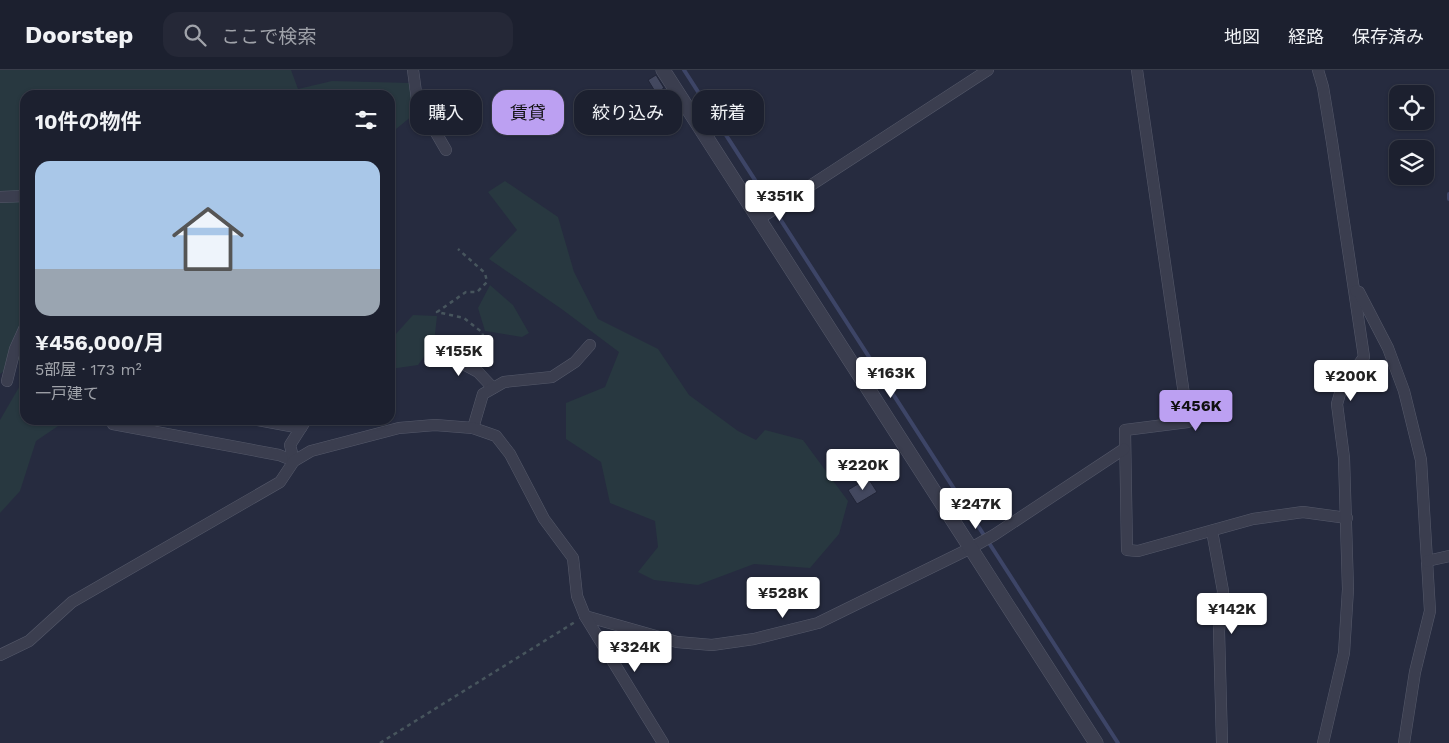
<!DOCTYPE html>
<html lang="ja">
<head>
<meta charset="utf-8">
<style>
	:root { --surface:#1c202f; --page:#252837; --text:#f1f3f6; --muted:#a0a3aa; --line:#3a3e4b; --accent:#bca0f2 }
	body { margin:0; font-family:"Work Sans","Noto Sans JP",sans-serif; background:var(--page); color:var(--text); height:100vh; display:flex; flex-direction:column; font-size:19px; white-space:nowrap }
	* { box-sizing:border-box; margin:0 }
	p { font-size:16px; color:var(--muted) }
	.icon { flex:none; width:28px; height:28px; fill:none; stroke:currentColor; stroke-width:2; stroke-linecap:round; stroke-linejoin:round }
	.map { position:relative; flex:1; overflow:hidden }
	.side { position:absolute; left:20px; top:20px; width:375px; height:335px; display:flex; flex-direction:column; background:var(--surface); border-radius:15px; box-shadow:0 1px 4px #0004,0 0 0 1px var(--line) }
	.side>* { flex:none }
	.banner { position:absolute; left:410px; top:20px; width:475px; height:45px; display:flex; gap:10px }
	.fabs { position:absolute; left:1389px; top:15px; display:grid; gap:10px }
	.fabs a { display:grid; place-items:center; width:45px; height:45px; border-radius:10px; background:var(--surface); box-shadow:0 1px 4px #0004,0 0 0 1px var(--line); font-size:25px }
	.price { position:absolute; translate:-50% -42px; padding:0 11px; border-radius:5px; background:#fff; color:#222; font-size:16px; line-height:32px; filter:drop-shadow(0 1px 2px #0008) }
	.price::after { content:''; position:absolute; left:50%; top:30px; width:15px; height:11px; margin-left:-8px; background:inherit; clip-path:polygon(0 0,100% 0,50% 100%) }
	.price.on { background:var(--accent); color:#111 }
	ul { padding:0; list-style:none }
	li { display:grid; align-content:center; gap:10px; height:265px; padding:0 15px }
	li span { display:grid; place-items:center; height:155px; border-radius:15px; color:#555 }
	li>.icon { margin-inline-start:auto }
	span .icon { width:90px; height:90px; fill:#fffc; stroke-width:1 }
	li b { font-size:21px }
	h2 { display:flex; justify-content:space-between; align-items:center; height:60px; padding:0 15px; font-size:21px }
	.chip { padding:0 18px; border-radius:15px; background:var(--surface); box-shadow:0 1px 4px #0004,0 0 0 1px var(--line); font-size:18px; line-height:45px }
	.chip.on { background:var(--accent); color:#111 }
	header { display:flex; align-items:center; gap:30px; box-sizing:border-box; height:70px; padding:0 25px; background:var(--surface); border-bottom:1px solid var(--line) }
	header strong { font-size:24px }
	nav { display:flex; gap:28px; margin-inline-start:auto; font-size:18px }
	.search { width:350px; height:45px; background:var(--page); display:flex; align-items:center; gap:12px; box-sizing:border-box; padding:0 18px; border-radius:15px; color:var(--muted); font-size:19px }
	.map>svg:first-child { display:block }
	.green { fill:#283840 }
	.lines { fill:none; stroke-linecap:round; stroke-linejoin:round }
	.stream { stroke:#3d4567; stroke-width:4 }
	.building { fill:#43485f; stroke:#212537 }
	.minor-casing { stroke:#55596a; stroke-width:12 }
	.tertiary-casing { stroke:#55596a; stroke-width:15 }
	.path { stroke:#47555d; stroke-width:2.5; stroke-dasharray:4 4; stroke-linecap:butt }
	.minor { stroke:#3b3e4f; stroke-width:11 }
	.tertiary { stroke:#3b3e4f; stroke-width:14 }
</style>
</head>
<body>
<header>
<strong>Doorstep</strong>
<div class="search"><svg class="icon" aria-label="search" viewBox="0 0 24 24"><circle cx="10" cy="10" r="6"/><path d="M15 15l6 6"/></svg>ここで検索</div>
<nav><a>地図</a><a>経路</a><a>保存済み</a></nav>
</header>
<div class="map">
<svg width="1449" height="673" viewBox="0 0 1449 673">
	<rect width="100%" height="100%" fill="#262b3f"/>
	<g class="green">
		<path d="M0,0h291l7,19 34,-8 78,2 8,28 -28,23v-39h-365v261l-25,18z"/>
		<path d="M505,111l53,36 16,55 24,47 60,30 31,46 49,36 18,9 9,-10 38,10 45,61 -9,33 -29,34 -56,-4 -56,21 -44,-5 -16,-8 20,-25 -3,-26 -45,-18 -9,-41 -35,-23v-36l39,-16 14,-35 -56,-42 -74,-51 28,-29 -29,-38z"/>
		<path d="M490,215l23,20 16,28 -7,4 -37,-6 -7,-23z"/>
		<path d="M413,245l24,1 -3,27 -16,22 -28,4v-42l5,8z"/>
		<path d="M25,307v43h77l-41,4 -25,17 -16,50 -20,22v-93z"/>
	</g>
	<g class="lines">
		<g class="stream">
			<path d="M684,0l434,673"/>
			<path d="M1449,124v5"/>
		</g>
	</g>
	<g class="building">
		<path d="M656,5l8,13 -8,5 -8,-13z"/>
		<path d="M868,408l9,14 -20,12 -9,-14z"/>
	</g>
	<g class="lines">
		<defs>
			<g id="minor">
				<path d="M413,0l4,30 29,50"/>
				<path d="M1137,0l51,352 -63,8 2,120 11,1 115,-32 50,-7 44,6"/>
				<path d="M1318,0l5,17 9,55 32,215 -23,33 -4,14 7,54 4,131 -4,64 -21,90"/>
				<path d="M0,127l25,-1"/>
				<path d="M759,149l229,-149"/>
				<path d="M1356,221l3,1 29,56 16,43 17,69 9,151 -15,61 -11,71"/>
				<path d="M437,280l41,22 15,16"/>
				<path d="M7,311l8,-32 10,-22"/>
				<path d="M113,350v4l166,31 15,6"/>
				<path d="M258,350l43,8"/>
				<path d="M473,358l10,-34 21,-12 48,-5 23,-15 15,-17"/>
				<path d="M294,391l-4,-16 16,-25"/>
				<path d="M1212,461l11,60 -4,40 3,112"/>
				<path d="M1427,491l22,-5"/>
				<path d="M585,546l92,26 35,3 42,-6 64,-16 153,-75 23,-13 130,-86"/>
				<path d="M0,585l29,-14 43,-39 208,-120 14,-21 17,-10 88,-23 36,-3 38,3 23,8 14,18 34,65 29,39 4,38 8,20 78,127"/>
			</g>
			<path id="tertiary" d="M663,0l433,673"/>
		</defs>
		<use href="#minor" class="minor-casing"/>
		<use href="#tertiary" class="tertiary-casing"/>
		<g class="path">
			<path d="M453,275h9l19,4 2,-16 -19,-15 -27,-6 29,-20h11l10,-10 -2,-9 -27,-24"/>
			<path d="M380,673l195,-121"/>
		</g>
		<use href="#minor" class="minor"/>
		<use href="#tertiary" class="tertiary"/>
	</g>
</svg>
<div class="fabs">
<a><svg class="icon" aria-label="locate" viewBox="0 0 24 24"><circle cx="12" cy="12" r="6"/><path d="M12 2v4M12 18v4M2 12h4M18 12h4"/></svg></a>
<a><svg class="icon" aria-label="layers" viewBox="0 0 24 24"><path d="M12 4l9 5-9 5-9-5zM3 14l9 5 9-5"/></svg></a>
</div>
<b class="price" style="left:780px;top:152px">¥351K</b>
<b class="price" style="left:459px;top:307px">¥155K</b>
<b class="price" style="left:891px;top:329px">¥163K</b>
<b class="price" style="left:1351px;top:332px">¥200K</b>
<b class="price on" style="left:1196px;top:362px">¥456K</b>
<b class="price" style="left:863px;top:421px">¥220K</b>
<b class="price" style="left:976px;top:460px">¥247K</b>
<b class="price" style="left:783px;top:549px">¥528K</b>
<b class="price" style="left:1232px;top:565px">¥142K</b>
<b class="price" style="left:635px;top:603px">¥324K</b>
<div class="banner">
<a class="chip">購入</a>
<a class="chip on">賃貸</a>
<a class="chip">絞り込み</a>
<a class="chip">新着</a>
</div>
<section class="side">
<h2>10件の物件<svg class="icon" aria-label="filters" viewBox="0 0 24 24"><path d="M4 7h16M4 17h16"/><circle cx="9" cy="7" r="2"/><circle cx="15" cy="17" r="2"/></svg></h2>
<ul>
<li><span style="background:linear-gradient(#a9c7e8 70%,#9aa5b1 0)"><svg class="icon" aria-label="home" viewBox="0 0 24 24"><path d="M3 11l9-7 9 7M6 9v11h12V9"/></svg></span><div><b>¥456,000/月</b><p>5部屋 · 173 m²</p><p>一戸建て</p></div></li>
</ul>
</section>
</div>
</body>
</html>
